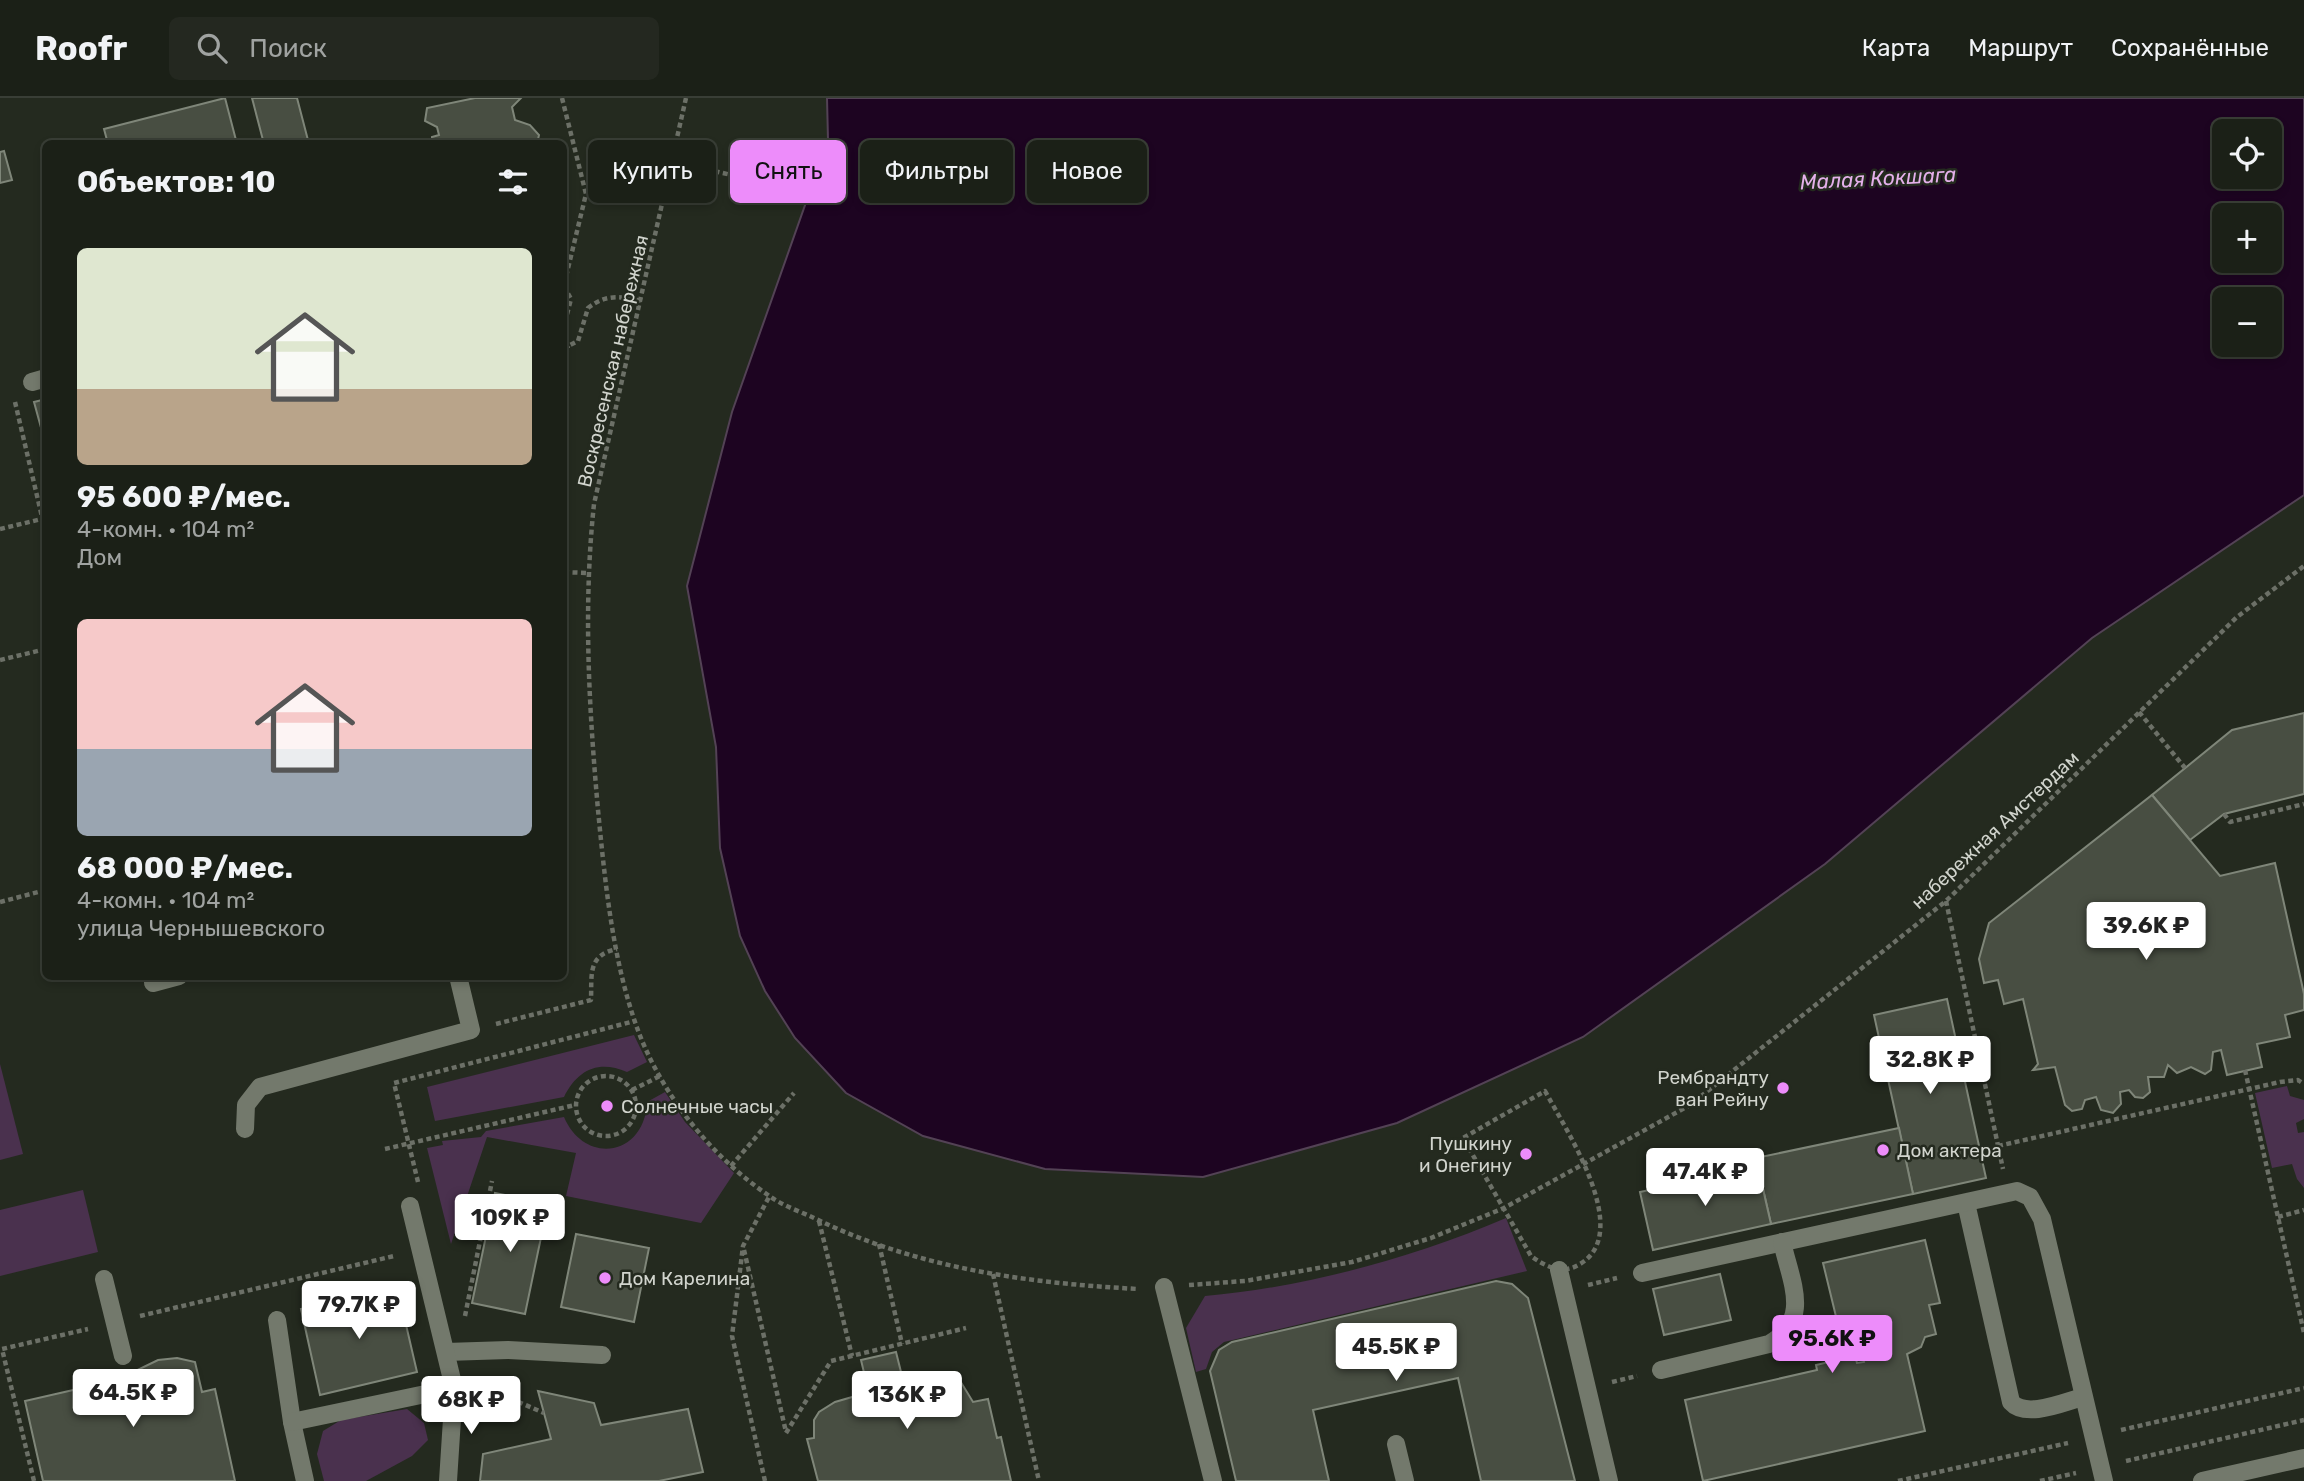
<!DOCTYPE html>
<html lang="ru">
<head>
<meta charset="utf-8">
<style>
	:root { --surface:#1b2017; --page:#242820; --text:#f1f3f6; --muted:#a0a3a1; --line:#393e36; --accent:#ed8cfa }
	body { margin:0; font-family:Rubik,sans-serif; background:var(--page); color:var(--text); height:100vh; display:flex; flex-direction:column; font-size:26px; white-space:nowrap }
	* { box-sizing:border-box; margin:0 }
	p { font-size:23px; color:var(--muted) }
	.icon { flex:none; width:38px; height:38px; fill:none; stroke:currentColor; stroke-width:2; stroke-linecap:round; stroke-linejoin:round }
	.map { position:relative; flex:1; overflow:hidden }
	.sheet { position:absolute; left:42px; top:42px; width:525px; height:840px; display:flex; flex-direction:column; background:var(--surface); border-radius:10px; box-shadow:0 4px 10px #0003,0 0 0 2px var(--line) }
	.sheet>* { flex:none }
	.guide { position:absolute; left:588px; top:42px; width:665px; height:63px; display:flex; gap:14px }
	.fabs { position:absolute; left:2212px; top:21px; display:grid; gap:14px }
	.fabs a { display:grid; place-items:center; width:70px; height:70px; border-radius:10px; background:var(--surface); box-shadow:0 4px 10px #0003,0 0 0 2px var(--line); font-size:35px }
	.price { position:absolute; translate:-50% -60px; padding:0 16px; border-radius:7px; background:#fff; color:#222; font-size:23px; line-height:46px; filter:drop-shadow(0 2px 4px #0008) }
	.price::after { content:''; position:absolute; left:50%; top:42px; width:21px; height:16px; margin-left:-10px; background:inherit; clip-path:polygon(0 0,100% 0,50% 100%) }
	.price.selected { background:var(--accent); color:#111 }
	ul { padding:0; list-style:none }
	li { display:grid; align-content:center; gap:14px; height:371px; padding:0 35px }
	li span { display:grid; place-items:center; height:217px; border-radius:10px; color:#555 }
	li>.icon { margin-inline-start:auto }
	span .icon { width:126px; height:126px; fill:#fffc; stroke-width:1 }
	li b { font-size:30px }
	h2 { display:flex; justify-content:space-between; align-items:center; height:84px; padding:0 35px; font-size:30px }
	.tag { padding:0 24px; border-radius:10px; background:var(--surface); box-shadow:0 4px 10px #0003,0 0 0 2px var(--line); font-size:24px; line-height:63px }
	.tag.selected { background:var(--accent); color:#111 }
	header { display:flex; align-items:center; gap:42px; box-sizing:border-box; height:98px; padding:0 35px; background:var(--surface); border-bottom:2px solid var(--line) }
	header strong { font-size:33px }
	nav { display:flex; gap:38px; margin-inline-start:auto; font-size:24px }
	.search { width:490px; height:63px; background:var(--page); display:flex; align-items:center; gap:18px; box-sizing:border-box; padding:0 24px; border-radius:10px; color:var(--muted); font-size:26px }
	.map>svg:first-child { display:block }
	.green { fill:#4a314e }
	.water { fill:#1d0421; stroke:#534255; stroke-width:2; fill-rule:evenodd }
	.building { fill:#484e42; stroke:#7f8679; stroke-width:2 }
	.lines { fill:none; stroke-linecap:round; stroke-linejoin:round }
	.path { stroke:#6c7067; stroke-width:4.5; stroke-dasharray:5 3.5; stroke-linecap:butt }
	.service { stroke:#73796c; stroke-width:18 }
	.pedestrian { stroke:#73796c; stroke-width:18 }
	.minor { stroke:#73796c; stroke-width:18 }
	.secondary { stroke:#73796c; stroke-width:18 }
	.poi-dot { fill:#ed8cfa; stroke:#242a1f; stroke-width:2.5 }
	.labels { text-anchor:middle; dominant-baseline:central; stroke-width:5; stroke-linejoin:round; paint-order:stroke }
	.street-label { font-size:19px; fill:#d1d4cd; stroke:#242a1f }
	.poi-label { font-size:19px; fill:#d1d4cd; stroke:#242a1f; text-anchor:start }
	.water-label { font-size:21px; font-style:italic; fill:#e4b0ea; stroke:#242a1f }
</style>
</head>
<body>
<header>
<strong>Roofr</strong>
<div class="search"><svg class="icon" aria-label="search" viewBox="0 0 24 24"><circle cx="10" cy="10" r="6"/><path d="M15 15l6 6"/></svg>Поиск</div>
<nav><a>Карта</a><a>Маршрут</a><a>Сохранённые</a></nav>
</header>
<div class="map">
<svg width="2304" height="1383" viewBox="0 0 2304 1383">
	<rect width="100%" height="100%" fill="#242a1f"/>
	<g class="green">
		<path d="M634,937l13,27 -20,10c-28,-12 -49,-3 -63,25l-129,24 -8,-34z"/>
		<path d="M0,966l23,90 -23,6z"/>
		<path d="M2287,988l3,10 14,4v19l-8,4 2,10 6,-1v56l-7,-9 -5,-15 -20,4 -17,-75z"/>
		<path d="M665,994l20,30 49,51 -33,50 -135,-27 10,-43 -89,-16 -36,107 -24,-96 16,-3 -1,-4 39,-4 5,-6 78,-14c21,49 81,39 83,-15z"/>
		<path d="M83,1092l15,62 -98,24v-66z"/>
		<path d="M1506,1120l21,53 -303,71 -12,10 -6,17 -10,3 -10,-44 19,-32c102,-9 207,-38 301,-78z"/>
		<path d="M407,1311l17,14 4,17 -16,16 -46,25h-42l-7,-27 6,-23 18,-11z"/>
	</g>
	<path class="water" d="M827,0h1477v397l-212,143 -267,226 -242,173 -186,86 -194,54 -158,-8 -122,-33 -77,-43 -51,-55 -30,-47 -25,-55 -20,-88 -4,-101 -29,-161 45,-174 96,-272zM2224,33h46v46h-46zM2224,117h46v46h-46zM2224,201h46v46h-46z"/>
	<g class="building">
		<path d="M225,0l12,46h-129l-4,-15z"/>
		<path d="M252,0h45l12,46h-45z"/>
		<path d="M475,0h46l-9,9 3,13 15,5 9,10 -2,9h-105v-7l7,-2 -2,-8 -12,-6 2,-13z"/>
		<path d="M4,53l8,29 -12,3v-31z"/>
		<path d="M46,301v47l-12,-44z"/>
		<path d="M2304,615v81l-80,20 -34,26 -38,-45 80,-65z"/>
		<path d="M2152,697l68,81 55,-13 29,131v16l-19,5 5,22 -33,7 5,23 -35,8 -6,-25 -8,2 -2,18 -6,4 -14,-7 -14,6 -9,-8 -4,12h-16l2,15 -7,6 -8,-1 -6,-7 -9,2 1,12 -8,9 -12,-3 -5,-13 -11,3 -3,9 -10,2 -7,-6 -10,-38 -22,3 5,-6 -15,-65 -19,5 -6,-24 -14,3 -5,-24 10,-36z"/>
		<path d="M1947,901l39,179 -73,16 -39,-179z"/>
		<path d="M1899,1030l14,66 -142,30 -15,-66z"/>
		<path d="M1758,1069l13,57 -118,26 -13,-58z"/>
		<path d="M495,1095l53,11 -23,110 -53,-11z"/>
		<path d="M576,1136l73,14 -15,74 -73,-15z"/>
		<path d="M1925,1142l15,63 -11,2 7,29 -11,3 -4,10 -14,7 18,77 -222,50 -18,-81 132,-30 -1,-5 39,-9 2,7 7,-1 -8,-33 -16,4 -17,-70z"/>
		<path d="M1720,1176l11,46 -67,15 -11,-46z"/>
		<path d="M1496,1183l16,3 16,14 47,183h-94l-23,-103 -145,32 16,71h-93l-26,-110 9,-21 13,-8z"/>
		<path d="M397,1188l20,86 -97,23 -19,-86z"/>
		<path d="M896,1254l6,24 11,-2 2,6 30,-6 14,5 14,23 15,-3 9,39 4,-1 10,44h-193l-11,-42 7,-1v-18l5,-8 16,-10 24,-7 -2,-7 10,-3 -6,-25z"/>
		<path d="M177,1260l18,4 7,30 13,-3 20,92h-192l-18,-80 92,-21 41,-20z"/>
		<path d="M538,1293l56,12 7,22 87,-16 15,63 -44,9h-179l3,-27 68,-15z"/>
	</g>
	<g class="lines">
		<g class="path">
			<path d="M562,0l24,96 -22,91"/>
			<path d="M686,0l-92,406c-11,103 -5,204 4,306 7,71 14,145 37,212 23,68 74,133 133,173 13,10 31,16 46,23 102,50 212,65 324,71"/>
			<path d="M673,64l86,19"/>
			<path d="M564,188l7,13 -7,27"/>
			<path d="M564,244l4,4 10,-5 10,-33c18,-14 32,-12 54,-7"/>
			<path d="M564,266l4,-18"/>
			<path d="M15,304l31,132"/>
			<path d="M0,431l46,-11"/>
			<path d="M564,474l22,1"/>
			<path d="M0,562l46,-11"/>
			<path d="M2139,614l46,56"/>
			<path d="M2224,716l6,8 74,-18"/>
			<path d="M1946,803l57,268"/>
			<path d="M0,804l46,-12"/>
			<path d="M496,926l95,-24c1,-25 -4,-45 26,-51"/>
			<path d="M2245,972l59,263"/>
			<circle cx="606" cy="1008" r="30"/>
			<path d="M632,992l28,-14"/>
			<path d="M1545,993c21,39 89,141 35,173 -17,11 -34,3 -49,-8l-68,-118z"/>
			<path d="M1998,1048l282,-64 18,-2 6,4"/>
			<path d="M385,1051l190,-44"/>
			<path d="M731,1068l63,-73"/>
			<path d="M418,1084l-24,-99 241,-62"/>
			<path d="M2278,1119l26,-7"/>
			<path d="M819,1123l33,135"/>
			<path d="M879,1146l23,100"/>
			<path d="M744,1152l42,182"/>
			<path d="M993,1176l46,207"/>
			<path d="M1189,1187l56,-4 107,-19 79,-24 73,-30 186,-103 256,-204 291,-284 67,-51"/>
			<path d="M1588,1187l29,-7"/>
			<path d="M140,1218l254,-60"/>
			<path d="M465,1218l27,-135"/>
			<path d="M1612,1284l25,-6"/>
			<path d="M479,1291l5,-2 60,26"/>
			<path d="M2121,1332l183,-42"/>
			<path d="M786,1335l45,-72 135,-33"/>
			<path d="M2126,1363l178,-41"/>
			<path d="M34,1383l-32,-132 86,-20"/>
			<path d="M765,1383l-33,-145 11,-90 26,-49"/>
			<path d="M1898,1383l170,-38"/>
			<path d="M2040,1383l36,-8"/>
		</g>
		<g class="service">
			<path d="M32,284l14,-4"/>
			<path d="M153,885l26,-7"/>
			<path d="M245,1031l1,-24 14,-18 211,-57 -13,-54"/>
			<path d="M1966,1105l45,199c15,17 53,0 72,-5"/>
			<path d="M1642,1175l375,-82 13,6 12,22 62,262"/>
			<path d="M104,1181l19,77"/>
			<path d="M1164,1189l49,194"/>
			<path d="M277,1222l15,102 13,59"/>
			<path d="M446,1254l62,-2 94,5"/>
			<path d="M1661,1272l108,-26c43,-24 22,-62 13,-102"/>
			<path d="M292,1324l162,-34 -44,-182"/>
			<path d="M1396,1346l9,37"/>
		</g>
		<path class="pedestrian" d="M1559,1172l50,211"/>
		<path class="minor" d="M448,1383l6,-93"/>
		<path class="secondary" d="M2202,1383l102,-23"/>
	</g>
	<g class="poi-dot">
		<circle cx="1783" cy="990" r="7"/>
		<circle cx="607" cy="1008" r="7"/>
		<circle cx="1883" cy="1052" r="7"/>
		<circle cx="1526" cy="1056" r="7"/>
		<circle cx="605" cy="1180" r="7"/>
	</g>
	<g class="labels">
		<g class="street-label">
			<text transform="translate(613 263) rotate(-77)">Воскресенская набережная</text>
			<text transform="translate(1995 732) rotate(-43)">набережная Амстердам</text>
		</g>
		<g class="poi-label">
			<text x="1769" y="979" text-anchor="end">Рембрандту<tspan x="1769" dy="22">ван Рейну</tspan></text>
			<text x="621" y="1008">Солнечные часы</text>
			<text x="1512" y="1045" text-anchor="end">Пушкину<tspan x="1512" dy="22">и Онегину</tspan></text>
			<text x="1897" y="1052">Дом актера</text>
			<text x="619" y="1180">Дом Карелина</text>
		</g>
		<g class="water-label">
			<text transform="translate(1878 80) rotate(-3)">Малая Кокшага</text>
		</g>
	</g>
</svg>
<div class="fabs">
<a><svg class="icon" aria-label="locate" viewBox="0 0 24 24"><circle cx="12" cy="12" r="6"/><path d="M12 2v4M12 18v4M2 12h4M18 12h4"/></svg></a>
<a>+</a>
<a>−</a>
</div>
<b class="price" style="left:2146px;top:864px">39.6K ₽</b>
<b class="price" style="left:1930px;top:998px">32.8K ₽</b>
<b class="price" style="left:1705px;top:1110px">47.4K ₽</b>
<b class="price" style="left:510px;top:1156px">109K ₽</b>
<b class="price" style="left:359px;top:1243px">79.7K ₽</b>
<b class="price selected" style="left:1832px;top:1277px">95.6K ₽</b>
<b class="price" style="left:1396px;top:1285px">45.5K ₽</b>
<b class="price" style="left:133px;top:1331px">64.5K ₽</b>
<b class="price" style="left:907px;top:1333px">136K ₽</b>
<b class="price" style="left:471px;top:1338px">68K ₽</b>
<div class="guide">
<a class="tag">Купить</a>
<a class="tag selected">Снять</a>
<a class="tag">Фильтры</a>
<a class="tag">Новое</a>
</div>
<section class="sheet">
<h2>Объектов: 10<svg class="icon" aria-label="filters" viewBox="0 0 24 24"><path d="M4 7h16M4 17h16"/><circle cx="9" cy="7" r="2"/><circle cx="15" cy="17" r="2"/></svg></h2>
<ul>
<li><span style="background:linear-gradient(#dfe7d0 65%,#b9a48a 0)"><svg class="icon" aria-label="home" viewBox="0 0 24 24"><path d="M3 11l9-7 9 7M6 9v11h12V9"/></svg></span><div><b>95 600 ₽/мес.</b><p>4-комн. · 104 m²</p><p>Дом</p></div></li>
<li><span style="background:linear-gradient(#f6c9c9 60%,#9aa5b1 0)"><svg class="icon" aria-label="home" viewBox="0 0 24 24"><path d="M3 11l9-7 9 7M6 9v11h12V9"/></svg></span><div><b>68 000 ₽/мес.</b><p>4-комн. · 104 m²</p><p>улица Чернышевского</p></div></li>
</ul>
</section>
</div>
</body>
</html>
